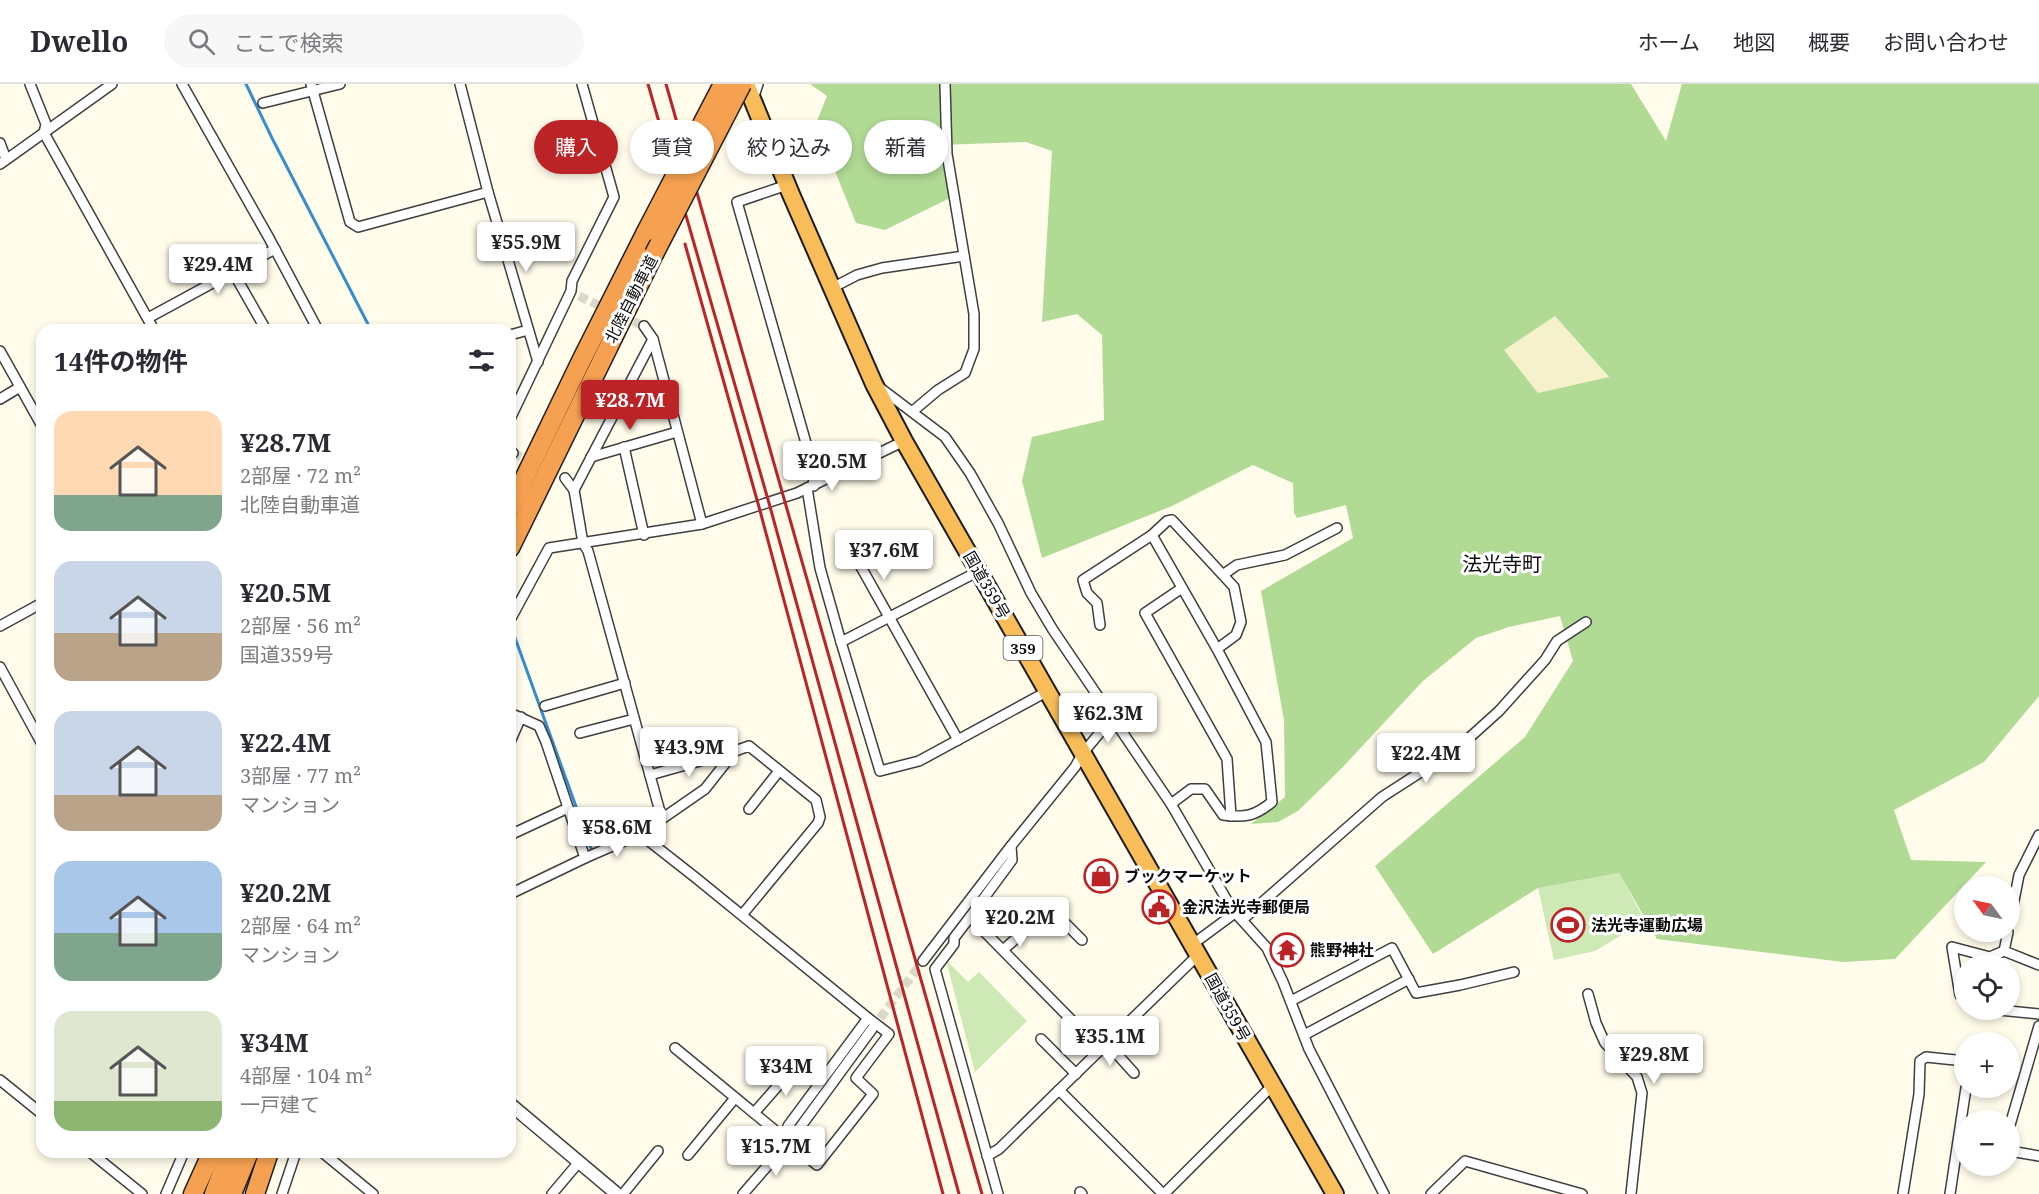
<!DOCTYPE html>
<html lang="ja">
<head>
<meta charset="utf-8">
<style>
	:root { --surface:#fff; --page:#f7f7f7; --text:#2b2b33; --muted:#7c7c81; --line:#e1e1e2; --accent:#bc2326 }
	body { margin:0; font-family:"Noto Serif","Noto Sans JP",serif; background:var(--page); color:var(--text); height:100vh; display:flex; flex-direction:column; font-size:22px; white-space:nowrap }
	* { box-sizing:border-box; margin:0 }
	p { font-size:20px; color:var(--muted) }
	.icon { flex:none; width:33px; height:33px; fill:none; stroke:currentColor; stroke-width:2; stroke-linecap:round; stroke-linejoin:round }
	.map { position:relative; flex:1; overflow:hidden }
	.panel { position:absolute; left:36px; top:240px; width:480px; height:834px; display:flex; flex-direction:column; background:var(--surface); border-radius:18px; box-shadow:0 3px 9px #0003 }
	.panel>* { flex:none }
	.hud { position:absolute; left:534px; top:36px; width:570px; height:54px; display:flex; gap:12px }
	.needle { width:39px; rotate:303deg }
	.tools { position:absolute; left:1954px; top:792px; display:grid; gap:12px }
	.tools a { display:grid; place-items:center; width:66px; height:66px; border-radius:50%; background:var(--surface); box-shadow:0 3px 9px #0003; font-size:30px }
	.price { position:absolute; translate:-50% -51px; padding:0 14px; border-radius:6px; background:#fff; color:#222; font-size:20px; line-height:39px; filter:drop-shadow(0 2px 3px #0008) }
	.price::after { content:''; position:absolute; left:50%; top:36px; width:18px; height:14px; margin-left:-9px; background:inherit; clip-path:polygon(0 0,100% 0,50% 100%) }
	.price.on { background:var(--accent); color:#fff }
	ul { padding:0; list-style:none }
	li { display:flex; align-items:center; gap:18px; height:150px; padding:0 18px }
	li span { display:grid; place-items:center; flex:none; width:168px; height:120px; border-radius:18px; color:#555 }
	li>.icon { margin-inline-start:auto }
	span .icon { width:72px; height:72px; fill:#fffc; stroke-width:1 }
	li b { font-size:26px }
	h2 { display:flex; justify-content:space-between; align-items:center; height:72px; padding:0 18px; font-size:26px }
	.chip { padding:0 21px; border-radius:27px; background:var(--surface); box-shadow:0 3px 9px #0003; font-size:21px; line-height:54px }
	.chip.on { background:var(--accent); color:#fff }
	header { display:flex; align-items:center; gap:36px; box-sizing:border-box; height:84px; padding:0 30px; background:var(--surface); border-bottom:2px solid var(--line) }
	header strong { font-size:28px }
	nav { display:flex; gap:33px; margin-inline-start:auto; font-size:21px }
	.search { width:420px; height:54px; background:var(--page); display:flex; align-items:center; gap:15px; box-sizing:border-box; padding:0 21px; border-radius:33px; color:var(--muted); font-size:22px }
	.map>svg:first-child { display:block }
	.farmland { fill:#f5f2cb }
	.green { fill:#cee9b5 }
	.forest { fill:#b1da94; fill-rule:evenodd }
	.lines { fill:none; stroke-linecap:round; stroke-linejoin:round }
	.stream { stroke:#358dce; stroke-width:3 }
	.minor-tunnel { stroke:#dbd8ca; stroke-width:9; stroke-dasharray:9 4.5; stroke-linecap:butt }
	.minor-casing { stroke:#3f3f3f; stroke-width:12 }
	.tertiary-casing { stroke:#3f3f3f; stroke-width:15 }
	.trunk-casing { stroke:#1d1d1d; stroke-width:20 }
	.motorway-casing { stroke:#1d1d1d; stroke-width:21 }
	.minor { stroke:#fff; stroke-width:9 }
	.tertiary { stroke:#fff; stroke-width:12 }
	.trunk { stroke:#f8bc59; stroke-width:16 }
	.motorway { stroke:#f6a152; stroke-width:18 }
	.rail { stroke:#bc2326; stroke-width:3 }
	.motorway-bridge-casing { stroke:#1d1d1d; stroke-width:21; stroke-linecap:butt }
	.motorway-bridge { stroke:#f6a152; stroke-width:18 }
	.labels { text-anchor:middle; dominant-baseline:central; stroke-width:6; stroke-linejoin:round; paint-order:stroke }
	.shield { fill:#fff; stroke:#555; stroke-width:1.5 }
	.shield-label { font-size:15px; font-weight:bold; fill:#0c0c0c }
	.street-label { font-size:16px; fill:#0c0c0c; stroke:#fff }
	.poi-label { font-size:16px; font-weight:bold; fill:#0c0c0c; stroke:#fff; text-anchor:start }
	.quarter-label { font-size:20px; fill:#0c0c0c; stroke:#fff }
</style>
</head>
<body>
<header>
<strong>Dwello</strong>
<div class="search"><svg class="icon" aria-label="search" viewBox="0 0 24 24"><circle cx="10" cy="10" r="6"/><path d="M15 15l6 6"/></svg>ここで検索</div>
<nav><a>ホーム</a><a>地図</a><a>概要</a><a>お問い合わせ</a></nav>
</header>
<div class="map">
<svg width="2039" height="1110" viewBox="0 0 2039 1110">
	<rect width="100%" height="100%" fill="#fffceb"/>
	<path class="farmland" d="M1555,232l54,62 -71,15 -35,-44z"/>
	<g class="green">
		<path d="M1619,789l26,48 -50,30 -41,9 -16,-72z"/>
		<path d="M946,876l22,22 11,-10 48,49 -52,51z"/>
	</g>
	<path class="forest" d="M810,0h821l35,57 16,-57h357v612l-55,66 -90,48 17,50 75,2 -91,97 -52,3 -186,-23 -38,-66 -81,15 -105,66 -58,-88 150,-129 48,-76 -13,-45 -51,11 -33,11 -53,43 -83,89 -42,41 -20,11 -27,2 34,-27 -1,-77 -23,-129 92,-53 -7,-33 -49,13 -3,-5 -1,-30 -40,-18 -81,41 -130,52 -20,-77 10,-44 72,-17 -2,-85 -25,-21 -35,8 10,-171 -26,-9 -88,3 12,53 -65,32 -29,-7 -30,-74 -13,-18 14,-35zM1555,232l54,61 -71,16 -34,-43z"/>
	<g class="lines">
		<g class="stream">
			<path d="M246,0l26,54 99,192"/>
			<path d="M514,551l77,213"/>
		</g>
		<g class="minor-tunnel">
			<path d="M579,212l30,14"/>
			<path d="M621,232l23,10"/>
			<path d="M513,369l22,11"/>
			<path d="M872,945l51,-68"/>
		</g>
		<defs>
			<g id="minor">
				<path d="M30,0l16,40 -2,9 110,197"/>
				<path d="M182,0l87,154 49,92"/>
				<path d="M311,0l39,138 8,5 130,-35"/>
				<path d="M460,0l28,108 50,170"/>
				<path d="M753,15l5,-15"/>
				<path d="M263,19l77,-19"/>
				<path d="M0,59l6,16"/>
				<path d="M0,80l112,-80"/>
				<path d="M787,101l-50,17 75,262 2,22"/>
				<path d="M233,188l33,58"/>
				<path d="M832,204l25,-13 25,-7 82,-12"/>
				<path d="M148,234l127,-69"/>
				<path d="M644,242l9,13 49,185"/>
				<path d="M510,251l18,-5"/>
				<path d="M0,267l42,75"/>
				<path d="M879,303l66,50 25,36 28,50 33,70 22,37 118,174 61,105 35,39 16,34 26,67 75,145"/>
				<path d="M0,315l20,-12"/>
				<path d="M913,327l25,-21 27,-17 9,-24v-35l-27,-160 -2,-70"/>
				<path d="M510,335l61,-128 1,-10 42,-84 -32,-113"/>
				<path d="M624,363l20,88"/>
				<path d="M510,368l3,1"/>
				<path d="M591,373l86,-25"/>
				<path d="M565,394l9,12 9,53 5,8 74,268"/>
				<path d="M807,404l13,80 21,74"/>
				<path d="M574,406l79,-151"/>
				<path d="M1152,451l15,-14 5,-1 62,67 7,35 -5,13 -19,14"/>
				<path d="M856,474l102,182"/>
				<path d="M979,487l-138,71 39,129 39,-10 129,-70"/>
				<path d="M1224,490l13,-9 48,-10 52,-27"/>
				<path d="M1182,504l-37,25 82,146 4,57"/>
				<path d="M510,536l39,-72 153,-24 95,-31 107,-52"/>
				<path d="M1100,541l-3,-22 -10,-10 -4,-13 69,-45 65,114 49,93 6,60c-17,14 -27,16 -49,13l-18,-26h-14l-20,15"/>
				<path d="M0,542l42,-23"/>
				<path d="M0,583l42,77"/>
				<path d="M545,622l80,-23"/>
				<path d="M510,629l29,13 7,16 39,116"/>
				<path d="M580,649l54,-14"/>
				<path d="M510,658l11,-25"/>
				<path d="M650,691l71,-20"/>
				<path d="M749,725l30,-38"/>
				<path d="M640,750l56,44 172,140 -80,108 8,7"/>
				<path d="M510,751l58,-27"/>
				<path d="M1011,762l1,14 -42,57 130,132"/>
				<path d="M510,810l75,-36 55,-24 65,-45 30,-38 14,-5 67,54 4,17 -2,6 -76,92"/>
				<path d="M970,833l-16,21v6l-19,25 63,225"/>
				<path d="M1242,836l140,-123 76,-49 41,-37 46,-51 12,-19 29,-19"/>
				<path d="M2010,837l9,-46 20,-40"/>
				<path d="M1193,860l42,-31"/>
				<path d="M1003,866l47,-42 32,32"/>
				<path d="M2004,867l35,14"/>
				<path d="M923,877l88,-115 64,-79 8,-14 29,-35"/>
				<path d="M1588,910l8,29 9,20 32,34 5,16 -11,101"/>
				<path d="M1965,913l-5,-2 -8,-48 38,10 14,-6 4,-19"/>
				<path d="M1291,917l101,-53 24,45 44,-8 54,-13"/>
				<path d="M1999,926l40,4"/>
				<path d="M1304,951l105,-56"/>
				<path d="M1041,955l35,35"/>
				<path d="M1107,959l27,30"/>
				<path d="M675,964l142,117 56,-71 -17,-16 33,-44 -21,-16"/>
				<path d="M0,996l42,34"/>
				<path d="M754,1029l44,-50"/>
				<path d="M2010,1041l29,-99"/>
				<path d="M2010,1067l29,5"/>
				<path d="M90,1068l52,42"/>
				<path d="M322,1068l51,42"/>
				<path d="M688,1071l47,-57"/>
				<path d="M987,1072l12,-7 60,-59"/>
				<path d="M1080,1108l2,2"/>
				<path d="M166,1110l18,-42"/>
				<path d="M282,1110l14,-42"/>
				<path d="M552,1110l27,-32"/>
				<path d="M623,1110l35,-43"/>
				<path d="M743,1110l53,-61 76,-104"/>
				<path d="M1163,1110l-104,-104 140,-136"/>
				<path d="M1164,1110l108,-108"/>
				<path d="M1431,1110l34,-33 117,33"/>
				<path d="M1903,1110l16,-100 1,-33 6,-4 39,4"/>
				<path d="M1950,1110l16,-106"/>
			</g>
			<path id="tertiary" d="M510,1020l107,90"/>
			<path id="trunk" d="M746,0l44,108 84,192 30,57 431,753"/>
			<g id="motorway">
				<path d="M510,424l72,-149 64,-127"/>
				<path d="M510,464l144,-294"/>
				<path d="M193,1110l19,-42"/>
				<path d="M214,1110l16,-42"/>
				<path d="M232,1110l17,-42"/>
				<path d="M255,1110l14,-42"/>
			</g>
		</defs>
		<use href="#minor" class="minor-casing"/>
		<use href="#tertiary" class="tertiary-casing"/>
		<use href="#trunk" class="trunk-casing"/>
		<use href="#motorway" class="motorway-casing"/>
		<use href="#minor" class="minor"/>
		<use href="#tertiary" class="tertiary"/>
		<use href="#trunk" class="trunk"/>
		<use href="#motorway" class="motorway"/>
		<g class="rail">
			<path d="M648,0l121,419 190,691"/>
			<path d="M666,0l316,1110"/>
			<path d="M685,160l74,263 184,687"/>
		</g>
		<defs>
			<g id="motorway-bridge">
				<path d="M646,148l77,-148"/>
				<path d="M654,170l88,-170"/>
			</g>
		</defs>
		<use href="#motorway-bridge" class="motorway-bridge-casing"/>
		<use href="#motorway-bridge" class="motorway-bridge"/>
	</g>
	<defs>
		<symbol id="shop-ring" viewBox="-11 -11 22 22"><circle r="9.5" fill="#fff" stroke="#bc2326" stroke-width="1.5"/><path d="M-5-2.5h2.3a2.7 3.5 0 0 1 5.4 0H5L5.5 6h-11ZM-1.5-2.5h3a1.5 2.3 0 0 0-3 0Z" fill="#bc2326"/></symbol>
		<symbol id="civic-ring" viewBox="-11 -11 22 22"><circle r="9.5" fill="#fff" stroke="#bc2326" stroke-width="1.5"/><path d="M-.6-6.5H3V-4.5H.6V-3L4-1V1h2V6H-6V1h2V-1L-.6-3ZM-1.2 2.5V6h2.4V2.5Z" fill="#bc2326"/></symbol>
		<symbol id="stadium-ring" viewBox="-11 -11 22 22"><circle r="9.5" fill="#fff" stroke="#bc2326" stroke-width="1.5"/><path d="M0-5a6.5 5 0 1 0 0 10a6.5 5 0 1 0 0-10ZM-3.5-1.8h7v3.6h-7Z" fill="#bc2326"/></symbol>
		<symbol id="temple-ring" viewBox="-11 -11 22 22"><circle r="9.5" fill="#fff" stroke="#bc2326" stroke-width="1.5"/><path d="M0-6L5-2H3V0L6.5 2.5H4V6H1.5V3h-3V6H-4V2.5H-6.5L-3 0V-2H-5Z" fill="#bc2326"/></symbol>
	</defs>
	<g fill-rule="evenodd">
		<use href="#shop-ring" x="1082" y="773" width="38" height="38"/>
		<use href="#civic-ring" x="1140" y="804" width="38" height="38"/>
		<use href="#stadium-ring" x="1549" y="822" width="38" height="38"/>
		<use href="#temple-ring" x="1268" y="847" width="38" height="38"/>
	</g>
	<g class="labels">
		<rect class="shield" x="1003.5" y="552" width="39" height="24" rx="4.5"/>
		<g class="shield-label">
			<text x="1023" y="564">359</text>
		</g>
		<g class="street-label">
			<text transform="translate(631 215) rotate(-63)">北陸自動車道</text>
			<text transform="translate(987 501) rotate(60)">国道359号</text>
			<text transform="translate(1228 923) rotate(61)">国道359号</text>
		</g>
		<g class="poi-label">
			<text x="1124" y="792">ブックマーケット</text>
			<text x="1182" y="823">金沢法光寺郵便局</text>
			<text x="1591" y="841">法光寺運動広場</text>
			<text x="1310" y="866">熊野神社</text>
		</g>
		<g class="quarter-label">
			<text x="1502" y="479">法光寺町</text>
		</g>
	</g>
</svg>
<div class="tools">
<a><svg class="needle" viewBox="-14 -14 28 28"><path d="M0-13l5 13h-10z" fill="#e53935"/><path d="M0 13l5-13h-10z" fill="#7c7c81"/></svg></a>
<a><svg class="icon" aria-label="locate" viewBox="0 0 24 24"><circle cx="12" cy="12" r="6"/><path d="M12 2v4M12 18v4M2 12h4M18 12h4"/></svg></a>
<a>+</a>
<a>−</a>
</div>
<b class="price" style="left:526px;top:189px">¥55.9M</b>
<b class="price" style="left:218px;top:211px">¥29.4M</b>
<b class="price on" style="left:630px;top:347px">¥28.7M</b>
<b class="price" style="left:832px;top:408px">¥20.5M</b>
<b class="price" style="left:884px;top:497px">¥37.6M</b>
<b class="price" style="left:1108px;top:660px">¥62.3M</b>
<b class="price" style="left:689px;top:694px">¥43.9M</b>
<b class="price" style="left:1426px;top:700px">¥22.4M</b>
<b class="price" style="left:617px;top:774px">¥58.6M</b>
<b class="price" style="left:1020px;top:864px">¥20.2M</b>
<b class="price" style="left:1110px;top:983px">¥35.1M</b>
<b class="price" style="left:1654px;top:1001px">¥29.8M</b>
<b class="price" style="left:786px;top:1013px">¥34M</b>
<b class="price" style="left:776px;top:1093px">¥15.7M</b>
<div class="hud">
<a class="chip on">購入</a>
<a class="chip">賃貸</a>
<a class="chip">絞り込み</a>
<a class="chip">新着</a>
</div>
<section class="panel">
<h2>14件の物件<svg class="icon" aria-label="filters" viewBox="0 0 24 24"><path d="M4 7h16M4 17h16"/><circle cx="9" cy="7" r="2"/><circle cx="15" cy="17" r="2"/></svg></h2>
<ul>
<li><span style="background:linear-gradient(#ffd9b3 70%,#7fa58c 0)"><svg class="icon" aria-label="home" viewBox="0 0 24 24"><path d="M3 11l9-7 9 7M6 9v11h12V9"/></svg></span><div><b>¥28.7M</b><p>2部屋 · 72 m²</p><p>北陸自動車道</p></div></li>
<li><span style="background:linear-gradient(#c9d6e8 60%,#b9a48a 0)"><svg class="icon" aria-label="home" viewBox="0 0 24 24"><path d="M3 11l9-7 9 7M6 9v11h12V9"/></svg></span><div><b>¥20.5M</b><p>2部屋 · 56 m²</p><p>国道359号</p></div></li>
<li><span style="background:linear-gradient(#c9d6e8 70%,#b9a48a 0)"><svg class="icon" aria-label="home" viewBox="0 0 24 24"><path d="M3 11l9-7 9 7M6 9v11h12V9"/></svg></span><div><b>¥22.4M</b><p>3部屋 · 77 m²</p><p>マンション</p></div></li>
<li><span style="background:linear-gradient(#a9c7e8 60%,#7fa58c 0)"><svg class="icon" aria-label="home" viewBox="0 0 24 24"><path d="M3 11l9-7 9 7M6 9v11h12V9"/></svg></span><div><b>¥20.2M</b><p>2部屋 · 64 m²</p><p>マンション</p></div></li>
<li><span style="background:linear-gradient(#dfe7d0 75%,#8fb573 0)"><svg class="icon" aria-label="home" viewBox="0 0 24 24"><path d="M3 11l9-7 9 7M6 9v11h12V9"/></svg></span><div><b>¥34M</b><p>4部屋 · 104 m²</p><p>一戸建て</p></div></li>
</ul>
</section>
</div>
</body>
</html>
